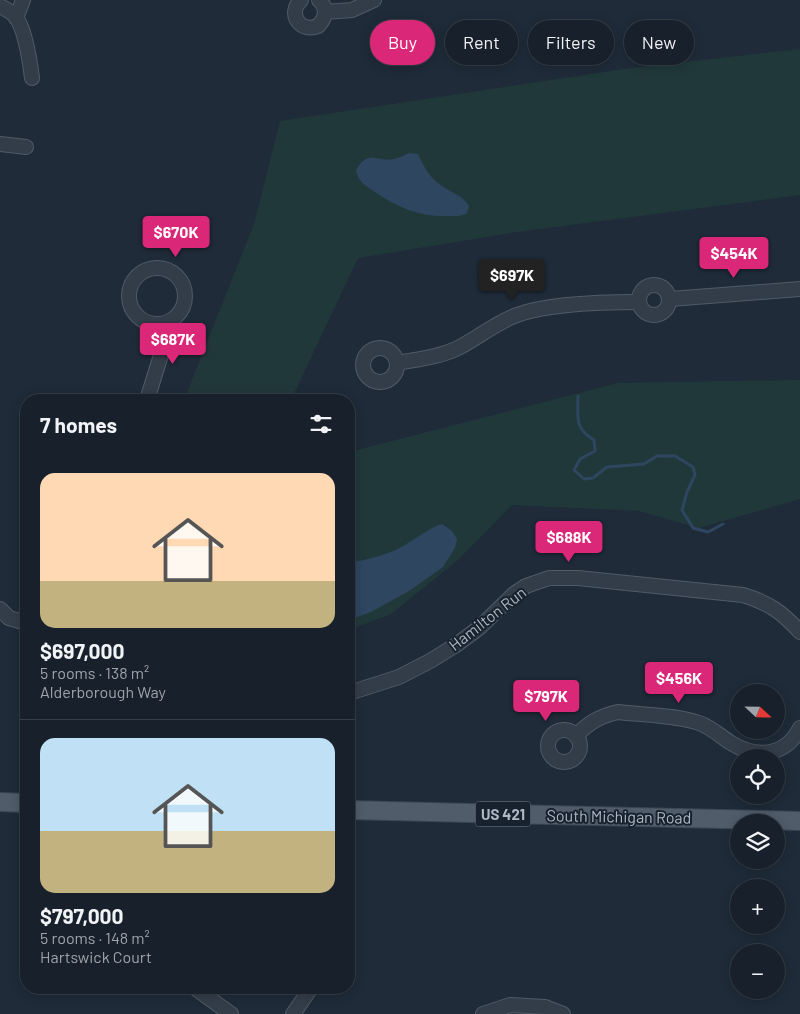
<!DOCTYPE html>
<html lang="en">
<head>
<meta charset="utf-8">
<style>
	:root { --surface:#17202b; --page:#242d37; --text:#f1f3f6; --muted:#9ea3a9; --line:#363e47; --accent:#db2777 }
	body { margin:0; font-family:Barlow,sans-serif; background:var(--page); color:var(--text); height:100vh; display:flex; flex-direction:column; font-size:19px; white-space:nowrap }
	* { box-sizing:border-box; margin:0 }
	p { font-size:16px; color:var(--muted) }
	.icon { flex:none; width:28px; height:28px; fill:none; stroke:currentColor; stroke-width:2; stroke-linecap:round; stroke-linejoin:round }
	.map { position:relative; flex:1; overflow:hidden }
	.drawer { position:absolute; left:20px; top:394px; width:335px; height:600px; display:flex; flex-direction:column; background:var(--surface); border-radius:20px; box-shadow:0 2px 12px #0003,0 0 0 1px var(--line) }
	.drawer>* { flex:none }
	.hud { position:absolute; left:370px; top:20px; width:355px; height:45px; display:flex; gap:10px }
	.needle { width:32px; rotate:112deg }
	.buttons { position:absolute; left:730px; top:684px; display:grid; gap:10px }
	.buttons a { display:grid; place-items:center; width:55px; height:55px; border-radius:50%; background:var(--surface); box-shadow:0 2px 12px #0003,0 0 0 1px var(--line); font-size:25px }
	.price { position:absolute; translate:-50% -42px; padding:0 11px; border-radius:5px; background:var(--accent); color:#fff; font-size:16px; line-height:32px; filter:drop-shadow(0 1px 2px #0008) }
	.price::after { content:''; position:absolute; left:50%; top:30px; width:15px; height:11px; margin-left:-8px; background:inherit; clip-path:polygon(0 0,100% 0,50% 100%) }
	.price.selected { background:#222; color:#fff }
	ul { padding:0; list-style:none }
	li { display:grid; align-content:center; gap:10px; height:265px; padding:0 20px }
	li+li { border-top:1px solid var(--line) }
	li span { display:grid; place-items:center; height:155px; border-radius:15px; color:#555 }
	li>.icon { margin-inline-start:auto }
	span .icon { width:90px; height:90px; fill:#fffc; stroke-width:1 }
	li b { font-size:21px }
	h2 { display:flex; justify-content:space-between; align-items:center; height:60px; padding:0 20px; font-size:21px }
	.tag { padding:0 18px; border-radius:22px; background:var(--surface); box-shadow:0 2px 12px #0003,0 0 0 1px var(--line); font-size:18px; line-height:45px }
	.tag.selected { background:var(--accent); color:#fff }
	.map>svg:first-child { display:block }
	.green { fill:#21383a }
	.water { fill:#2f4660 }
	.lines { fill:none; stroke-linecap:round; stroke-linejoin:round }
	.stream { stroke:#2f4660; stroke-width:3 }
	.minor-casing { stroke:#505b67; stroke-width:16 }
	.major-casing { stroke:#3c4653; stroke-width:20 }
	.minor { stroke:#333d49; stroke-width:14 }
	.major { stroke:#505c6a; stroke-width:18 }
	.labels { text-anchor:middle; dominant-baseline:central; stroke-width:4; stroke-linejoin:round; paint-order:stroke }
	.shield { fill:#18222e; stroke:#808b98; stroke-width:1 }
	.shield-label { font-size:15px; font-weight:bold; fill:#adb8c6 }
	.street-label { font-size:16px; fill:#adb8c6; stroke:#18222e }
</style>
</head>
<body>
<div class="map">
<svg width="800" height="1014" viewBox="0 0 800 1014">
	<rect width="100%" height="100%" fill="#1f2b39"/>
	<g class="green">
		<path d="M800,49v146l-283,37 -159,26 -67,142h-107l70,-176 26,-103 344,-52z"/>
		<path d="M800,380v119l-101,29 -60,-17 -127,-6 -54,55 -67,54 -42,16v-178l269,-69z"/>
	</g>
	<g class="water">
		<path d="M409,153l9,1c5,11 10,21 20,29 10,9 24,11 31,23l-2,7c-5,4 -12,3 -19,3 -27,1 -50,-8 -73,-24 -9,-6 -17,-10 -19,-22 12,-22 23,-7 38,-11 5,-1 10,-4 15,-6z"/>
		<path d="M442,524l10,7 5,8 -2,9 -12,19 -34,24 -38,21 -22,8v-57c20,-4 41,-8 59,-20 12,-7 21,-15 34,-19z"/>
	</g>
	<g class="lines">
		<path class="stream" d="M578,396c0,21 -4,32 16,44l1,11 -15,8 -6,11 10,9 9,-1 14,-11 37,-3 13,-8h18l18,11 2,8 -8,17 -5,18 11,18 15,4 15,-8"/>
		<defs>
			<g id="minor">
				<path d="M301,0c-14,14 -1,33 17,26 8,-8 10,-18 1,-26"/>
				<path d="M0,6c6,3 12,6 16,11 9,13 14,45 16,61"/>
				<path d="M325,12l27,-2 22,-10"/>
				<path d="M16,18l7,-18"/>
				<path d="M0,144l26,3"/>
				<circle cx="157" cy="296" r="28"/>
				<circle cx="654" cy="300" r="15"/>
				<path d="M670,299l130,-10"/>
				<circle cx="380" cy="365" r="17"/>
				<path d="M397,363c21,-4 44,-6 63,-16 19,-10 37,-25 57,-32 32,-12 88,-13 122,-13"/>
				<path d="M147,400l14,-45 1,-31"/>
				<path d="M0,609l9,9 17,5"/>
				<path d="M349,693l50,-16 31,-16 26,-16 23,-17 35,-34 12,-8 23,-8h29l165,17c26,8 39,17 57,37"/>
				<circle cx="564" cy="746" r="16"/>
				<path d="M576,736c12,-13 24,-20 42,-24 25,3 57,3 81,11 12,4 21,13 32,20 26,16 55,13 69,-15"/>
				<path d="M195,988l36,26"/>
				<path d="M293,1014l18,-26"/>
				<path d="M483,1014l27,-9 35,2 18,7"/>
			</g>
			<g id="major">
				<path d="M0,802l26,1"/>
				<path d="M349,810l451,11"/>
			</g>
		</defs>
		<use href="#minor" class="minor-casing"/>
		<use href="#major" class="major-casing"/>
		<use href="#minor" class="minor"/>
		<use href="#major" class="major"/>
	</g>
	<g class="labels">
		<rect class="shield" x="475.5" y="801.5" width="55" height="25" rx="4"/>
		<g class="shield-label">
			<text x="503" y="814">US 421</text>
		</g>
		<g class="street-label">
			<text transform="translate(487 618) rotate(-38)">Hamilton Run</text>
			<text transform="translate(619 816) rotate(1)">South Michigan Road</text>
		</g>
	</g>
</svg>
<div class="buttons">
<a><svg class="needle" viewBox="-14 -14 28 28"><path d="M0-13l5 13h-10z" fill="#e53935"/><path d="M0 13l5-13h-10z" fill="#9ea3a9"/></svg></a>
<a><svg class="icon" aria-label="locate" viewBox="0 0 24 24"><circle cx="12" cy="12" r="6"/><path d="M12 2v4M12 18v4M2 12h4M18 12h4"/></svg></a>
<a><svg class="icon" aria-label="layers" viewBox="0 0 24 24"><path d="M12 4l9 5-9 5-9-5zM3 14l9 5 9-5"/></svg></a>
<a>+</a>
<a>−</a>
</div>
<b class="price" style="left:176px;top:258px">$670K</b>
<b class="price" style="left:734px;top:279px">$454K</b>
<b class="price selected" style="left:512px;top:301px">$697K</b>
<b class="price" style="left:173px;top:365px">$687K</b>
<b class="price" style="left:569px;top:563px">$688K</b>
<b class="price" style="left:679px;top:704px">$456K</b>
<b class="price" style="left:546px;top:722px">$797K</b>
<div class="hud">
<a class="tag selected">Buy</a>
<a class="tag">Rent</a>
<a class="tag">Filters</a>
<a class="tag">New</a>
</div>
<section class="drawer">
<h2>7 homes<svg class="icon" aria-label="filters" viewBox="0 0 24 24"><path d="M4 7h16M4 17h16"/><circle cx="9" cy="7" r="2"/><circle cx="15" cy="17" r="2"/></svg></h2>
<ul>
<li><span style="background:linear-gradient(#ffd9b3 70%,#c2b280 0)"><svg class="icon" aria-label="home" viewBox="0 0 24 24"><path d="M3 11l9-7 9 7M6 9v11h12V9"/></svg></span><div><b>$697,000</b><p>5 rooms · 138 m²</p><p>Alderborough Way</p></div></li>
<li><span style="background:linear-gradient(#bfe0f5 60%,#c2b280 0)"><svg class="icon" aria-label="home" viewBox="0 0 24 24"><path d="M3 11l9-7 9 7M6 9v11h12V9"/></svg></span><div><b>$797,000</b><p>5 rooms · 148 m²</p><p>Hartswick Court</p></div></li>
</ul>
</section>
</div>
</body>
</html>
